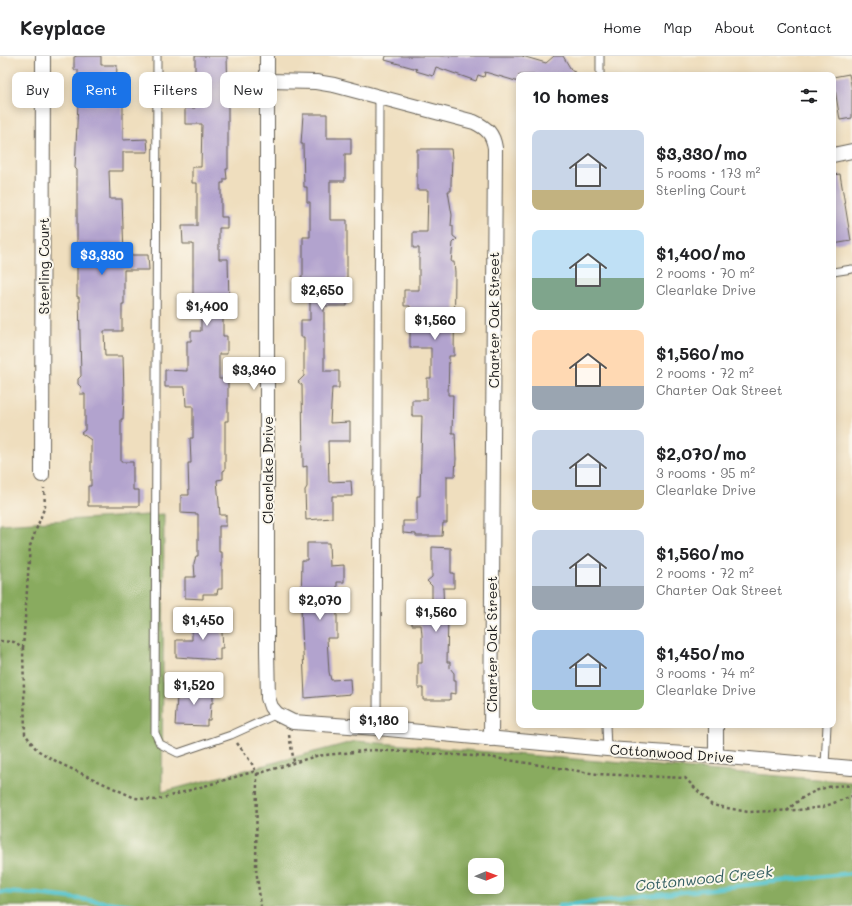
<!DOCTYPE html>
<html lang="en">
<head>
<meta charset="utf-8">
<style>
	:root { --surface:#fff; --page:#f6f6f6; --text:#202124; --muted:#757577; --line:#e0e0e0; --accent:#1a73e8 }
	body { margin:0; font-family:Mali,sans-serif; background:var(--page); color:var(--text); height:100vh; display:flex; flex-direction:column; font-size:15px; white-space:nowrap }
	* { box-sizing:border-box; margin:0 }
	p { font-size:13px; color:var(--muted) }
	.icon { flex:none; width:22px; height:22px; fill:none; stroke:currentColor; stroke-width:2; stroke-linecap:round; stroke-linejoin:round }
	.map { position:relative; flex:1; overflow:hidden }
	.details { position:absolute; left:516px; top:16px; width:320px; height:656px; display:flex; flex-direction:column; background:var(--surface); border-radius:8px; box-shadow:0 2px 10px #0003 }
	.details>* { flex:none }
	.banner { position:absolute; left:12px; top:16px; width:380px; height:36px; display:flex; gap:8px }
	.needle { width:26px; rotate:89deg }
	.controls { position:absolute; left:468px; top:802px; display:grid; gap:8px }
	.controls a { display:grid; place-items:center; width:36px; height:36px; border-radius:8px; background:var(--surface); box-shadow:0 2px 10px #0003; font-size:20px }
	.price { position:absolute; translate:-50% -34px; padding:0 9px; border-radius:4px; background:#fff; color:#222; font-size:13px; line-height:26px; filter:drop-shadow(0 1px 2px #0008) }
	.price::after { content:''; position:absolute; left:50%; top:24px; width:12px; height:9px; margin-left:-6px; background:inherit; clip-path:polygon(0 0,100% 0,50% 100%) }
	.price.current { background:var(--accent); color:#fff }
	ul { padding:0; list-style:none }
	li { display:flex; align-items:center; gap:12px; height:100px; padding:0 16px }
	li span { display:grid; place-items:center; flex:none; width:112px; height:80px; border-radius:8px; color:#555 }
	li>.icon { margin-inline-start:auto }
	span .icon { width:48px; height:48px; fill:#fffc; stroke-width:1 }
	li b { font-size:17px }
	h2 { display:flex; justify-content:space-between; align-items:center; height:48px; padding:0 16px; font-size:17px }
	.chip { padding:0 14px; border-radius:8px; background:var(--surface); box-shadow:0 2px 10px #0003; font-size:14px; line-height:36px }
	.chip.current { background:var(--accent); color:#fff }
	header { display:flex; align-items:center; gap:24px; box-sizing:border-box; height:56px; padding:0 20px; background:var(--surface); border-bottom:1px solid var(--line) }
	header strong { font-size:19px }
	nav { display:flex; gap:22px; margin-inline-start:auto; font-size:14px }
	.map>svg:first-child { display:block }
	.forest { fill:#89ab5f; stroke:#52643e; fill-rule:evenodd }
	.lines { fill:none; stroke-linecap:round; stroke-linejoin:round }
	.stream { stroke:#57c4cc; stroke-width:4.5 }
	.building { fill:#b2a3ce }
	.service-casing { stroke:#666055; stroke-width:9 }
	.minor-casing { stroke:#666055; stroke-width:16 }
	.path { stroke:#666055; stroke-width:2.5; stroke-dasharray:3 3; stroke-linecap:butt }
	.service { stroke:#fff; stroke-width:7 }
	.minor { stroke:#fff; stroke-width:14 }
	.labels { text-anchor:middle; dominant-baseline:central; stroke-width:4; stroke-linejoin:round; paint-order:stroke }
	.street-label { font-size:14px; fill:#1c1c1c; stroke:#fbf7ec }
	.water-label { font-size:15px; font-style:italic; fill:#345f62; stroke:#fbf7ec }
</style>
</head>
<body>
<header>
<strong>Keyplace</strong>
<nav><a>Home</a><a>Map</a><a>About</a><a>Contact</a></nav>
</header>
<div class="map">
<svg width="852" height="850" viewBox="0 0 852 850">
	<rect width="100%" height="100%" fill="#fbf7ec"/>
	<filter id="ink" filterUnits="userSpaceOnUse"><feTurbulence type="fractalNoise" baseFrequency=".025" numOctaves="2"/><feDisplacementMap in="SourceGraphic" scale="8" xChannelSelector="R" yChannelSelector="G"/><feConvolveMatrix kernelMatrix="1 2 1 2 8 2 1 2 1" color-interpolation-filters="sRGB"/></filter>
	<filter id="wash" filterUnits="userSpaceOnUse"><feTurbulence type="fractalNoise" baseFrequency=".012" numOctaves="4" result="noise"/><feDisplacementMap in="SourceGraphic" scale="16" xChannelSelector="R" yChannelSelector="G"/><feGaussianBlur stdDeviation="0.9" result="paint"/><feColorMatrix in="noise" values="0 0 0 0 0 0 0 0 0 0 0 0 0 0 0 0 0 1.4 0 .05"/><feComposite in="paint" operator="in"/></filter>
	<g filter="url(#wash)">
		<rect width="100%" height="100%" fill="#efdebe"/>
		<path class="forest" d="M164,458l-2,278 194,-51 496,41v124h-852v-382zM475,809h22v22h-22z"/>
		<g class="lines">
			<g class="stream">
				<path d="M0,836l37,2 102,12"/>
				<path d="M559,850l293,-33"/>
			</g>
		</g>
		<g id="blocks">
			<g class="building">
				<path d="M77,0h24v9h16l-1,24h7v51l24,-1 1,13h-25v19h-14l1,28h12l2,56h24l1,15h-25v34h-2v27h-18l1,25h18l1,38 -1,25h-2v43h12v28h6v16h-51v-20h3v-46l-10,-7 4,-3v-36h-5l1,-7 -3,-3v-5l3,-3 -2,-79h-2v-127l-2,-2 4,-88h-1v-10h-4v-13z"/>
				<path d="M195,0h32l1,40v73h-2l1,10h-3v4h-3v34h6v11h-8v31h9l1,43h-6v34h4v18h-8v25h9v42h-3v49l-2,1v8l-6,1 3,35h6v11h-7v26h3v37h-4l-1,5h-14v5l-18,-1v-21h10l-1,-14 2,-7h2v-42l-17,-1v-18h8l-1,-32h3l-1,-25h3v-32h-7l-1,-19h-20v-17l22,1v-30h4v-10h10v-29h-8v-58h-10l-1,-18h15v-43h-5v-16h9l1,-43h-17v-16h10z"/>
				<path d="M386,0h136l24,7 8,-7h9l9,15 3,1 -1,3h-55v7l-34,-10 -1,5 -6,-2 -2,6 -40,-14 -3,9 -17,-5 1,-2 -32,-9z"/>
				<path d="M849,18l3,16v28l-12,2 -7,-43z"/>
				<path d="M303,58h24v24h24v16h-6v27h-15v39h17v86h-23v65h15v17h-7l-2,35 20,-1v19h-22l1,41 22,-1 1,15h-20v22l-26,2 -1,-30 2,-3v-21l-4,1 -1,-82 -4,-3 6,-6v-39h-3v-17h9v-32h-9v-12h2v-39h7v-35h-3v-15h-3l-1,-43h-2z"/>
				<path d="M417,93h34l1,9 -1,25v8h-3l4,24 -1,11h2v10l4,3 -4,4 -2,19h3l1,10 -1,84h-5l-1,39h5l-1,38h3l1,26 -1,17h-8v47h-4l-1,13h-26v-2l-13,-1v-12h14v-25h3l2,-80h-10v-16h15v-22h4v-30h-21v-42h-6v-16h15v-42h-6v-16h14l1,-42h-11z"/>
				<path d="M840,118l11,67 -18,3v-69z"/>
				<path d="M307,487h22l1,23 14,-1v17h-7v56h-10l2,34 2,8 19,-1 1,15 -46,4 -4,-91 1,-47h5z"/>
				<path d="M432,491l19,1v25h3v15h-11l1,26 4,1 -1,47h3v6l4,5v8h2v13l-6,-1v7h-27v-12h-5v-25h4v-28l-1,-10h-9v-15h20v-24l-5,-5 5,-4z"/>
				<path d="M197,562h24l2,30h-3v12l-44,-3v-17h16v-10h5z"/>
				<path d="M183,629h25v6h5v12h-2l-1,17h-3v6l-32,-1 2,-28h6z"/>
			</g>
		</g>
	</g>
	<g filter="url(#ink)">
		<use href="#blocks" fill-opacity="0" stroke="#666055" stroke-width="1"/>
		<g class="lines">
			<defs>
				<g id="service">
					<path d="M157,0l-2,677 5,11 18,9 53,-18 46,-21"/>
					<path d="M600,0v19"/>
					<path d="M833,216l19,-3"/>
					<path d="M606,669l1,24"/>
					<path d="M377,672l2,-631"/>
					<path d="M825,709l2,-40"/>
				</g>
				<g id="minor">
					<path d="M267,0v595l1,47 3,9 6,7 16,8 84,6 230,21 109,7 136,12"/>
					<path d="M267,25l49,1 18,3 140,37c13,6 19,12 21,26l-4,591"/>
					<path d="M833,99l19,-4"/>
					<path d="M42,419l1,-419"/>
					<path d="M716,700v-31"/>
				</g>
			</defs>
			<use href="#service" class="service-casing"/>
			<use href="#minor" class="minor-casing"/>
			<g class="path">
				<path d="M0,585l14,1 9,7 2,85 12,16 24,14 74,34 21,2 100,-29"/>
				<path d="M23,592l7,-102 15,-40 -1,-18"/>
				<path d="M289,679l5,27"/>
				<path d="M237,687l14,19 6,12 -1,95 5,37"/>
				<path d="M257,718l59,-18 57,-6 116,7 108,17 88,4 27,27 36,7 50,-2 25,-3 29,-11"/>
				<path d="M787,755c17,-18 40,-28 65,-25"/>
			</g>
			<use href="#service" class="service"/>
			<use href="#minor" class="minor"/>
		</g>
	</g>
	<g class="labels">
		<g class="street-label">
			<text transform="translate(43 210) rotate(-90)">Sterling Court</text>
			<text transform="translate(493 264) rotate(-90)">Charter Oak Street</text>
			<text transform="translate(267 414) rotate(-90)">Clearlake Drive</text>
			<text transform="translate(491 588) rotate(-90)">Charter Oak Street</text>
			<text transform="translate(672 697) rotate(4)">Cottonwood Drive</text>
		</g>
		<g class="water-label">
			<text transform="translate(704 822) rotate(-6)">Cottonwood Creek</text>
		</g>
	</g>
</svg>
<div class="controls">
<a><svg class="needle" viewBox="-14 -14 28 28"><path d="M0-13l5 13h-10z" fill="#e53935"/><path d="M0 13l5-13h-10z" fill="#757577"/></svg></a>
</div>
<b class="price current" style="left:102px;top:220px">$3,330</b>
<b class="price" style="left:322px;top:255px">$2,650</b>
<b class="price" style="left:207px;top:271px">$1,400</b>
<b class="price" style="left:435px;top:285px">$1,560</b>
<b class="price" style="left:254px;top:335px">$3,340</b>
<b class="price" style="left:320px;top:565px">$2,070</b>
<b class="price" style="left:436px;top:577px">$1,560</b>
<b class="price" style="left:203px;top:585px">$1,450</b>
<b class="price" style="left:194px;top:650px">$1,520</b>
<b class="price" style="left:379px;top:685px">$1,180</b>
<div class="banner">
<a class="chip">Buy</a>
<a class="chip current">Rent</a>
<a class="chip">Filters</a>
<a class="chip">New</a>
</div>
<section class="details">
<h2>10 homes<svg class="icon" aria-label="filters" viewBox="0 0 24 24"><path d="M4 7h16M4 17h16"/><circle cx="9" cy="7" r="2"/><circle cx="15" cy="17" r="2"/></svg></h2>
<ul>
<li><span style="background:linear-gradient(#c9d6e8 75%,#c2b280 0)"><svg class="icon" aria-label="home" viewBox="0 0 24 24"><path d="M3 11l9-7 9 7M6 9v11h12V9"/></svg></span><div><b>$3,330/mo</b><p>5 rooms · 173 m²</p><p>Sterling Court</p></div></li>
<li><span style="background:linear-gradient(#bfe0f5 60%,#7fa58c 0)"><svg class="icon" aria-label="home" viewBox="0 0 24 24"><path d="M3 11l9-7 9 7M6 9v11h12V9"/></svg></span><div><b>$1,400/mo</b><p>2 rooms · 70 m²</p><p>Clearlake Drive</p></div></li>
<li><span style="background:linear-gradient(#ffd9b3 70%,#9aa5b1 0)"><svg class="icon" aria-label="home" viewBox="0 0 24 24"><path d="M3 11l9-7 9 7M6 9v11h12V9"/></svg></span><div><b>$1,560/mo</b><p>2 rooms · 72 m²</p><p>Charter Oak Street</p></div></li>
<li><span style="background:linear-gradient(#c9d6e8 75%,#c2b280 0)"><svg class="icon" aria-label="home" viewBox="0 0 24 24"><path d="M3 11l9-7 9 7M6 9v11h12V9"/></svg></span><div><b>$2,070/mo</b><p>3 rooms · 95 m²</p><p>Clearlake Drive</p></div></li>
<li><span style="background:linear-gradient(#c9d6e8 70%,#9aa5b1 0)"><svg class="icon" aria-label="home" viewBox="0 0 24 24"><path d="M3 11l9-7 9 7M6 9v11h12V9"/></svg></span><div><b>$1,560/mo</b><p>2 rooms · 72 m²</p><p>Charter Oak Street</p></div></li>
<li><span style="background:linear-gradient(#a9c7e8 75%,#8fb573 0)"><svg class="icon" aria-label="home" viewBox="0 0 24 24"><path d="M3 11l9-7 9 7M6 9v11h12V9"/></svg></span><div><b>$1,450/mo</b><p>3 rooms · 74 m²</p><p>Clearlake Drive</p></div></li>
</ul>
</section>
</div>
</body>
</html>
